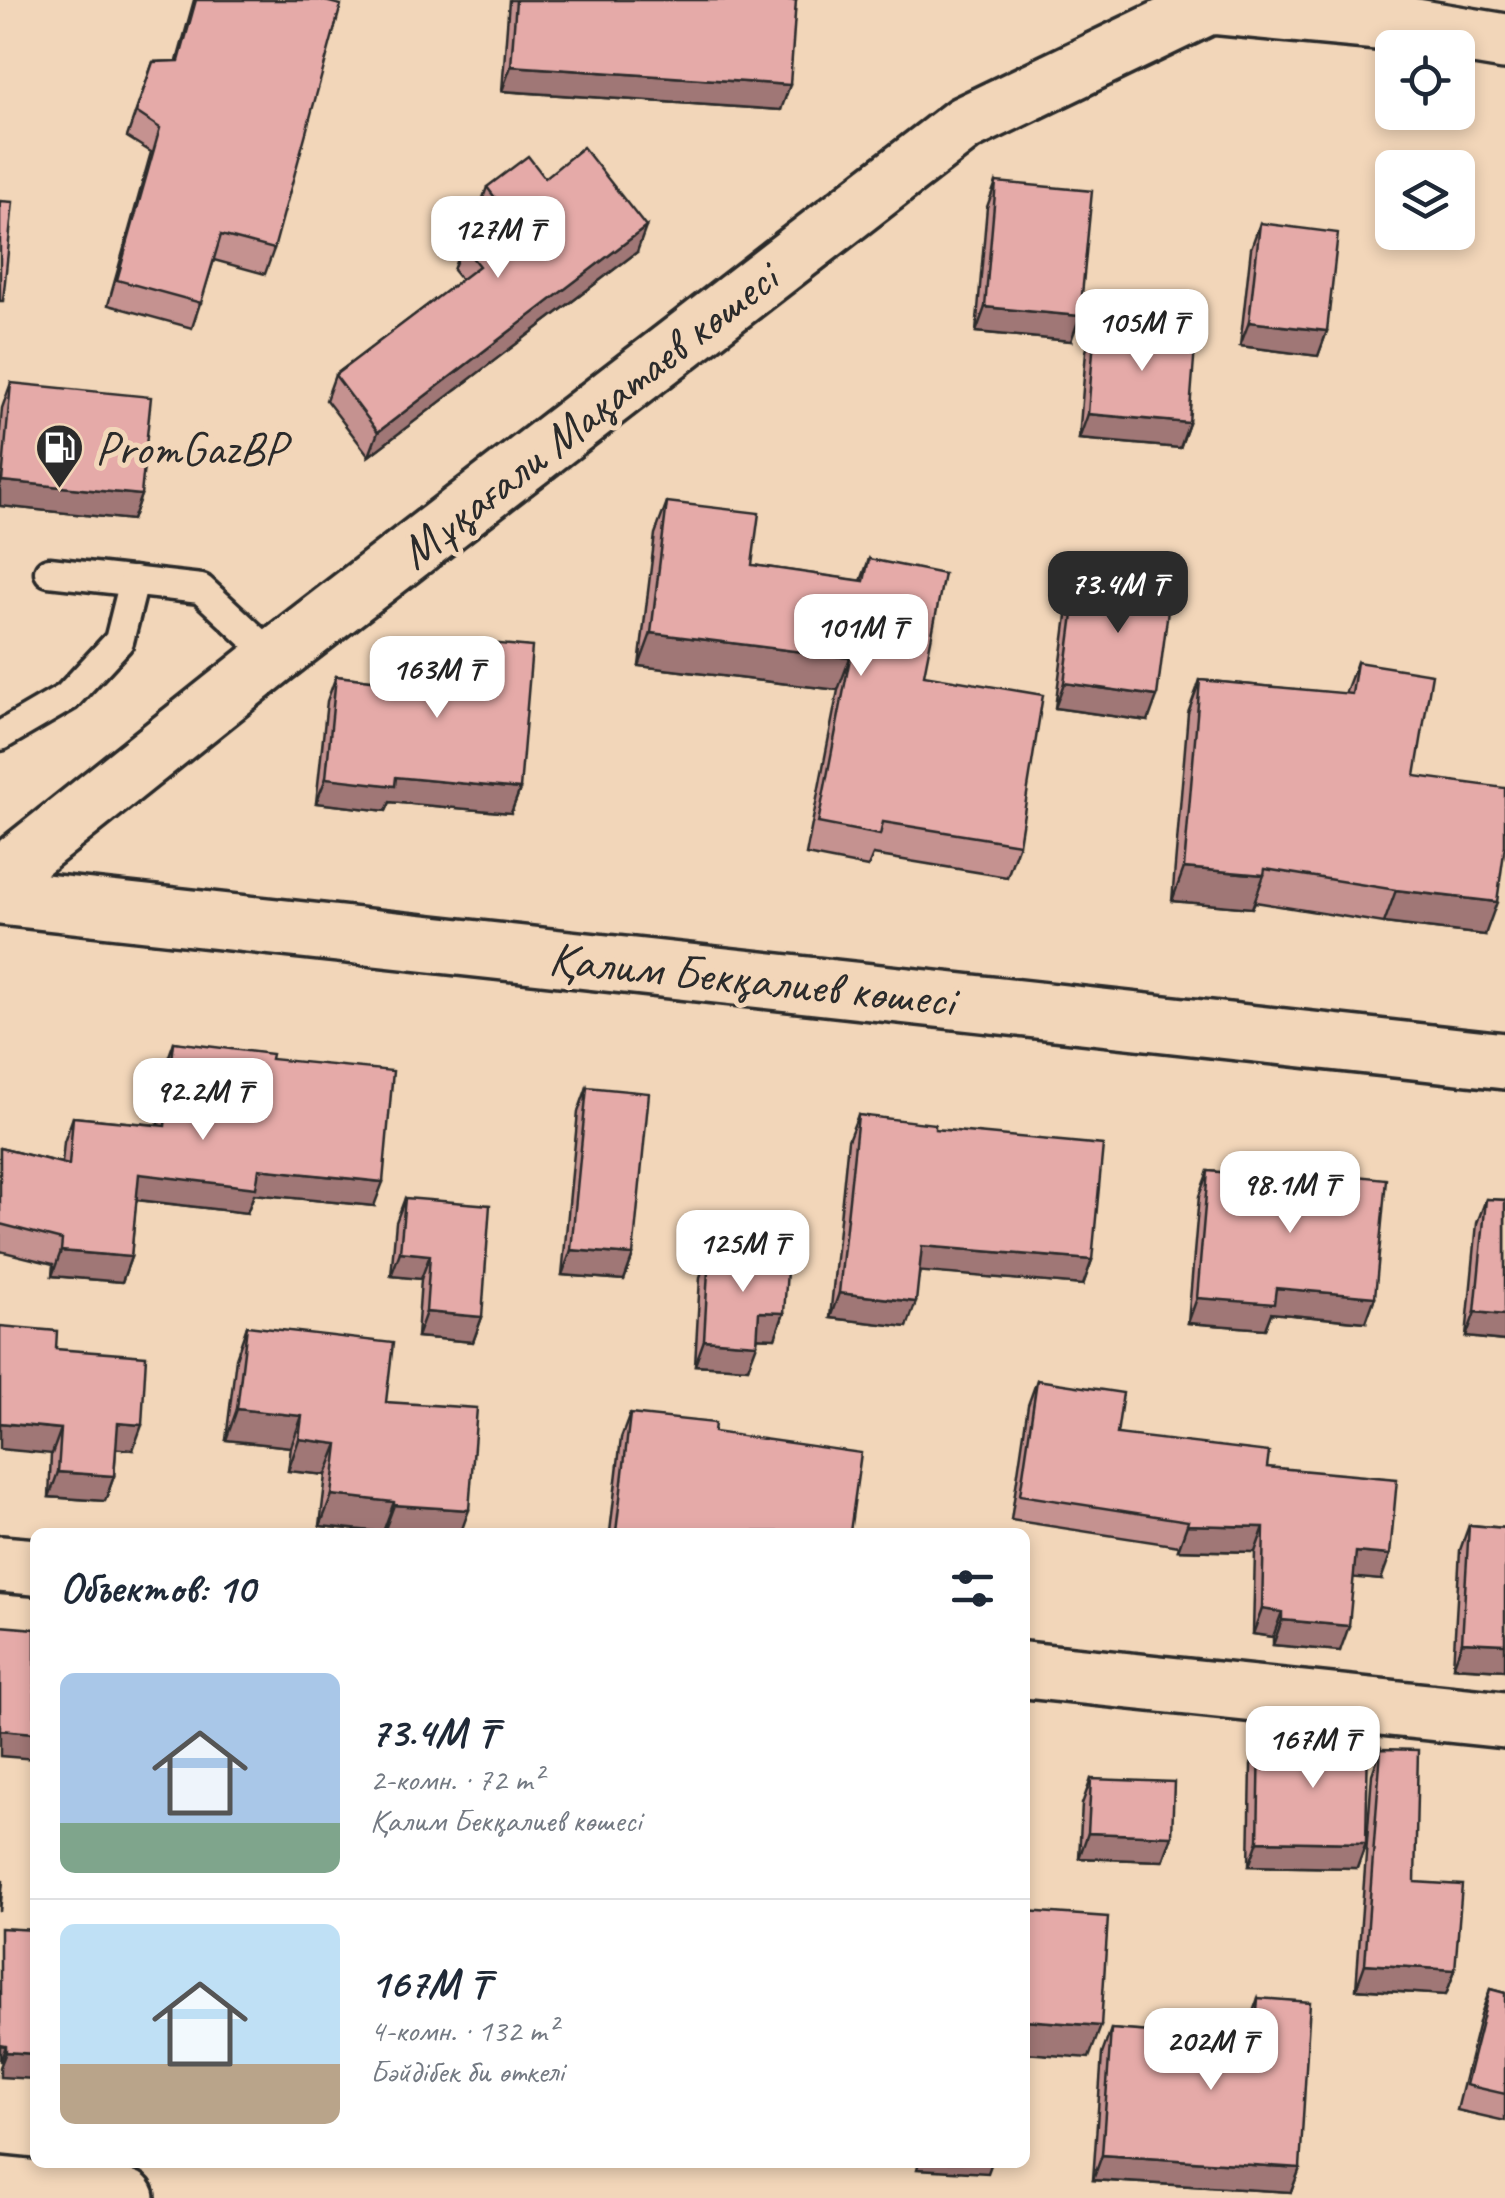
<!DOCTYPE html>
<html lang="ru">
<head>
<meta charset="utf-8">
<style>
	:root { --surface:#fff; --page:#f2f2f3; --text:#1f2937; --muted:#747a83; --line:#e0e1e3; --accent:#2b2b2b }
	body { margin:0; font-family:Caveat,sans-serif; background:var(--page); color:var(--text); height:100vh; display:flex; flex-direction:column; font-size:38px; white-space:nowrap }
	* { box-sizing:border-box; margin:0 }
	p { font-size:32px; color:var(--muted) }
	.icon { flex:none; width:55px; height:55px; fill:none; stroke:currentColor; stroke-width:2; stroke-linecap:round; stroke-linejoin:round }
	.map { position:relative; flex:1; overflow:hidden }
	.side { position:absolute; left:30px; top:1528px; width:1000px; height:640px; display:flex; flex-direction:column; background:var(--surface); border-radius:15px; box-shadow:0 5px 15px #0003 }
	.side>* { flex:none }
	.controls { position:absolute; left:1375px; top:30px; display:grid; gap:20px }
	.controls a { display:grid; place-items:center; width:100px; height:100px; border-radius:15px; background:var(--surface); box-shadow:0 5px 15px #0003; font-size:50px }
	.price { position:absolute; translate:-50% -85px; padding:0 22px; border-radius:20px; background:#fff; color:#222; font-size:32px; line-height:65px; filter:drop-shadow(0 2px 5px #0008) }
	.price::after { content:''; position:absolute; left:50%; top:60px; width:30px; height:22px; margin-left:-15px; background:inherit; clip-path:polygon(0 0,100% 0,50% 100%) }
	.price.selected { background:var(--accent); color:#fff }
	ul { padding:0; list-style:none }
	li { display:flex; align-items:center; gap:30px; height:250px; padding:0 30px }
	li+li { border-top:2px solid var(--line) }
	li span { display:grid; place-items:center; flex:none; width:280px; height:200px; border-radius:15px; color:#555 }
	li>.icon { margin-inline-start:auto }
	span .icon { width:120px; height:120px; fill:#fffc; stroke-width:1 }
	li b { font-size:42px }
	h2 { display:flex; justify-content:space-between; align-items:center; height:120px; padding:0 30px; font-size:42px }
	.map>svg:first-child { display:block }
	.lines { fill:none; stroke-linecap:round; stroke-linejoin:round }
	.lane-casing { stroke:#2b2b2b; stroke-width:35 }
	.street-casing { stroke:#2b2b2b; stroke-width:62 }
	.secondary-casing { stroke:#2b2b2b; stroke-width:62 }
	.lane { stroke:#f2d6b9; stroke-width:28 }
	.street { stroke:#f2d6b9; stroke-width:55 }
	.secondary { stroke:#f2d6b9; stroke-width:55 }
	.wall { fill:#c59290; stroke:#2b2b2b; stroke-width:2.5 }
	.shaded-wall { fill:#a07776; stroke:#2b2b2b; stroke-width:2.5 }
	.building { fill:#e5aaa8; stroke:#2b2b2b; stroke-width:2.5 }
	.labels { text-anchor:middle; dominant-baseline:central; stroke-width:10; stroke-linejoin:round; paint-order:stroke }
	.street-label { font-size:48px; fill:#2b2b2b; stroke:#f2d6b9 }
	.poi-label { font-size:48px; fill:#2b2b2b; stroke:#f2d6b9; text-anchor:start }
</style>
</head>
<body>
<div class="map">
<svg width="1505" height="2198" viewBox="0 0 1505 2198">
	<rect width="100%" height="100%" fill="#f2d6b9"/>
	<filter id="ink" filterUnits="userSpaceOnUse"><feTurbulence type="fractalNoise" baseFrequency=".01" numOctaves="2"/><feDisplacementMap in="SourceGraphic" scale="20" xChannelSelector="R" yChannelSelector="G"/><feConvolveMatrix kernelMatrix="1 2 1 2 8 2 1 2 1" color-interpolation-filters="sRGB"/></filter>
	<g filter="url(#ink)">
		<g class="lines">
			<defs>
				<g id="lane">
					<path d="M49,572l152,17 73,68"/>
					<path d="M0,736l67,-39 52,-56 15,-60"/>
				</g>
				<g id="street">
					<path d="M0,897l1505,164"/>
					<path d="M0,1564l35,3"/>
					<path d="M1025,1670l480,50"/>
					<path d="M0,2185l127,13"/>
				</g>
				<path id="secondary" d="M0,876l274,-219 690,-533 245,-118 188,18 108,18"/>
			</defs>
			<use href="#lane" class="lane-casing"/>
			<use href="#street" class="street-casing"/>
			<use href="#secondary" class="secondary-casing"/>
			<use href="#lane" class="lane"/>
			<use href="#street" class="street"/>
			<use href="#secondary" class="secondary"/>
		</g>
		<g class="wall">
			<path d="M194,0h127l-47,249 -9,25 -51,-14 -22,68 -84,-23 43,-153 -24,-15 26,-75 24,-1z"/>
			<path d="M509,0h287l-15,110 -279,-19z"/>
			<path d="M545,178l92,74 -268,204 -43,-56 9,-25 126,-95 -8,-10 9,-25 26,-20 -10,-13 9,-25z"/>
			<path d="M996,182l75,159 -95,-9 11,-125z"/>
			<path d="M1260,223l67,108 -9,25 -78,-10 11,-98z"/>
			<path d="M1095,326l94,97 -9,25 -101,-9 7,-88z"/>
			<path d="M11,383l130,112 -9,25 -132,-14v-75l2,-23z"/>
			<path d="M667,502l85,63 109,16 8,-22 55,116 95,169 -12,33 -134,-22 -5,12 -62,-12 32,-165 -199,-24 16,-132z"/>
			<path d="M1078,576l70,145 -93,-13 14,-108z"/>
			<path d="M434,638l86,151 -9,24 -121,-11 -4,9 -70,-8 11,-102 9,-25 87,10 2,-23z"/>
			<path d="M1357,662l58,114 70,159 -101,-12 -129,-21 -3,6 -80,-7 16,-188 12,-33 145,14z"/>
			<path d="M174,1042l97,17 103,147 -120,-12 -7,19 -111,-13 -5,57 -9,25 -70,-6 1,-12 -53,-13v-103l62,15 2,-21 9,-25 86,8 6,-58z"/>
			<path d="M587,1087l46,168 -9,25 -62,-5 16,-163z"/>
			<path d="M858,1115l77,14 157,131 -9,25 -163,-14 -13,56 -77,-9 18,-178z"/>
			<path d="M1208,1171l98,9 3,-9 57,151 -95,-9 -6,16 -77,-6 11,-127z"/>
			<path d="M405,1198l77,119 -9,25 -56,-5 4,-58 -30,-3 5,-54z"/>
			<path d="M1486,1199l19,1v141l-39,-4 11,-114z"/>
			<path d="M709,1253l75,60 -9,25 -17,-1 -10,31 -53,-3 5,-88z"/>
			<path d="M247,1326l139,76 75,130h-86l-55,-6 6,-51 -38,-4 3,-24 -65,-7 10,-82z"/>
			<path d="M56,1349l77,101 -17,-2 -2,28 -9,25 -56,-4z"/>
			<path d="M1037,1380l80,54 150,33 114,113 -28,-3 -13,74 -67,-6v-8l-20,-3 2,-82 -77,-2 1,-4 -168,-26 17,-115z"/>
			<path d="M630,1414l84,18 136,100h-240l11,-94z"/>
			<path d="M1469,1525l36,3v142l-52,-3 7,-117z"/>
			<path d="M1260,1740l106,103 -9,25 -108,-2 2,-101z"/>
			<path d="M1381,1749l34,133 40,88 -9,25 -90,-6 16,-215z"/>
			<path d="M1091,1779l81,57 -9,25 -84,-3 3,-54z"/>
			<path d="M1490,1989l15,4v128l-48,-11 24,-96z"/>
			<path d="M1258,1998l42,170 -9,24 -198,-12 9,-126 9,-25 137,10 1,-16z"/>
		</g>
		<g class="shaded-wall">
			<path d="M511,66l279,19 -9,25 -279,-19z"/>
			<path d="M646,227l-9,25 -268,204 9,-24z"/>
			<path d="M985,307l95,9 -9,25 -95,-9z"/>
			<path d="M1249,322l78,9 -9,25 -78,-10z"/>
			<path d="M1088,414l101,9 -9,25 -101,-9z"/>
			<path d="M2,481l139,14 -9,25 -132,-14v-21z"/>
			<path d="M651,633l199,25 -12,32 -199,-24z"/>
			<path d="M1064,683l93,13 -9,25 -93,-13z"/>
			<path d="M396,777l124,12 -9,24 -121,-11 -4,9 -70,-8 10,-25z"/>
			<path d="M1184,868l80,7 -12,33 -80,-7z"/>
			<path d="M1396,890l101,12 -12,33 -101,-12z"/>
			<path d="M259,1169l124,13 -9,24 -120,-12 -7,19 -117,-14 9,-25z"/>
			<path d="M922,1246l170,14 -9,25 -170,-14z"/>
			<path d="M571,1250l62,5 -9,25 -62,-5z"/>
			<path d="M61,1251l70,6 -9,25 -70,-6z"/>
			<path d="M400,1252l30,3 -9,24 -30,-3z"/>
			<path d="M1276,1288l99,9 -9,25 -95,-9 -6,16 -77,-6 9,-25z"/>
			<path d="M839,1293l77,9 -9,25 -77,-9z"/>
			<path d="M426,1312l56,5 -9,25 -56,-5z"/>
			<path d="M759,1312l25,1 -9,25 -25,-1z"/>
			<path d="M1475,1312l30,3v26l-39,-4z"/>
			<path d="M704,1340l53,4 -9,24 -53,-3z"/>
			<path d="M237,1409l65,7 -11,31 -65,-7z"/>
			<path d="M0,1423l61,6 -9,25 -52,-5z"/>
			<path d="M118,1423l24,2 -9,25 -24,-2z"/>
			<path d="M299,1439l39,5 -12,31 -38,-4z"/>
			<path d="M58,1472l56,4 -9,25 -56,-4z"/>
			<path d="M332,1495l62,7 -11,30 -63,-6z"/>
			<path d="M394,1505l75,5 -8,22h-77z"/>
			<path d="M1187,1525l77,2 -9,25 -77,-2z"/>
			<path d="M1356,1552l34,3 -9,25 -34,-3z"/>
			<path d="M1262,1609l20,3 -9,25 -20,-3z"/>
			<path d="M1282,1620l67,6 -9,25 -67,-6z"/>
			<path d="M1462,1642l43,2v26l-52,-3z"/>
			<path d="M0,1730l35,3v26l-35,-3z"/>
			<path d="M1088,1833l84,3 -9,25 -84,-3z"/>
			<path d="M1258,1841l108,2 -9,25 -108,-2z"/>
			<path d="M1365,1964l90,6 -9,25 -90,-6z"/>
			<path d="M1025,2020l76,6 -12,32 -64,-5z"/>
			<path d="M0,2045l6,1 -6,16z"/>
			<path d="M6,2052l29,2v25l-35,-2v-10z"/>
			<path d="M1102,2155l198,13 -9,24 -198,-12z"/>
			<path d="M919,2162h73l-4,11 -71,-4z"/>
		</g>
		<g class="building">
			<path d="M196,0h125l20,5 -67,244 -53,-14 -20,68 -84,-23 43,-152 -24,-16 17,-50 26,-1z"/>
			<path d="M516,0h280l-6,85 -279,-19z"/>
			<path d="M583,147l63,80 -268,205 -43,-57 144,-109 -17,-21 43,-34 -18,-24 41,-31 17,22z"/>
			<path d="M996,182l96,9 -12,125 -95,-9z"/>
			<path d="M0,201l13,1 -10,99h-3z"/>
			<path d="M1260,223l78,10 -11,98 -78,-9z"/>
			<path d="M1095,326l101,8 -7,89 -101,-9z"/>
			<path d="M11,383l140,14 -10,98 -139,-14z"/>
			<path d="M667,502l92,11 -7,52 112,16 5,-22 75,15 -20,101 119,20 -24,149 -136,-22 -3,13 -62,-12 32,-165 -199,-25z"/>
			<path d="M1078,576l93,11 -14,109 -93,-13z"/>
			<path d="M434,638l98,9 -12,142 -124,-12 -1,9 -69,-8 10,-102 94,11z"/>
			<path d="M1357,662l75,12 -17,102 90,12v57l-8,57 -101,-12 -131,-21 -1,6 -80,-7 16,-188 152,14z"/>
			<path d="M174,1042l98,12 -1,5 122,12 -10,111 -124,-13 -3,19 -117,-14 -8,83 -70,-6 1,-11 -62,-16v-76l69,17 4,-48 92,9z"/>
			<path d="M587,1087l62,6 -16,162 -62,-5z"/>
			<path d="M858,1115l77,9v5l168,16 -11,115 -170,-14 -6,56 -77,-9z"/>
			<path d="M1208,1171l100,9 1,-9 77,8 -11,118 -99,-9 -2,16 -77,-6z"/>
			<path d="M405,1198l85,7 -8,112 -56,-5 4,-57 -30,-3z"/>
			<path d="M1486,1199l19,1v115l-30,-3z"/>
			<path d="M709,1253l79,4 -4,56 -25,-1 -2,32 -53,-4z"/>
			<path d="M0,1326l57,5 -1,18 90,7 -4,69 -24,-2 -4,53 -56,-4 3,-43 -61,-6z"/>
			<path d="M247,1326l146,17 -7,59 91,6 -8,102 -75,-5v-3l-62,-7 6,-51 -39,-5 3,-23 -65,-7z"/>
			<path d="M1037,1380l86,13 -6,41 152,18 -2,15 130,12 -7,76 -34,-3 -7,74 -67,-6v-8l-20,-3 2,-82 -77,-2 1,-4 -168,-26z"/>
			<path d="M630,1414l85,9 -1,9 147,21 -11,79h-234z"/>
			<path d="M1469,1525l36,3v116l-43,-2z"/>
			<path d="M0,1626l35,3v104l-35,-3z"/>
			<path d="M1260,1740l108,2 -2,101 -108,-2z"/>
			<path d="M1381,1749l37,1 -3,132 47,3 -7,85 -90,-6z"/>
			<path d="M1091,1779l83,3 -2,54 -84,-3z"/>
			<path d="M0,1880l3,1 -3,31z"/>
			<path d="M1025,1911l83,6 -7,109 -76,-6z"/>
			<path d="M0,1928l35,2v124l-29,-2v-6l-6,-1z"/>
			<path d="M1490,1989l15,4v101l-39,-9z"/>
			<path d="M1258,1998l52,4 -10,166 -198,-13 9,-126 144,11z"/>
		</g>
	</g>
	<defs>
		<symbol id="fuel-pin" viewBox="-11 -11 22 30"><path d="M0 17L-7.5 6A9.5 9.5 0 1 1 7.5 6Z" fill="#2b2b2b" stroke="#f2d6b9"/><path d="M-5.5-6h7V0h2V4h1.3V-2.5L3-4.5l.8-.8L6-3V5H2.5V1h-1V6h-7ZM-4.2-4.7v3.2H.2V-4.7Z" fill="#fff"/></symbol>
	</defs>
	<g fill-rule="evenodd">
		<use href="#fuel-pin" x="32" y="420" width="55" height="75"/>
	</g>
	<g class="labels">
		<g class="street-label">
			<text transform="translate(588 415) rotate(-38)">Мұқағали Мақатаев көшесі</text>
			<text transform="translate(752 979) rotate(6)">Қалим Бекқалиев көшесі</text>
		</g>
		<g class="poi-label">
			<text x="95" y="448">PromGazBP</text>
		</g>
	</g>
</svg>
<div class="controls">
<a><svg class="icon" aria-label="locate" viewBox="0 0 24 24"><circle cx="12" cy="12" r="6"/><path d="M12 2v4M12 18v4M2 12h4M18 12h4"/></svg></a>
<a><svg class="icon" aria-label="layers" viewBox="0 0 24 24"><path d="M12 4l9 5-9 5-9-5zM3 14l9 5 9-5"/></svg></a>
</div>
<b class="price" style="left:498px;top:281px">127M ₸</b>
<b class="price" style="left:1142px;top:374px">105M ₸</b>
<b class="price selected" style="left:1118px;top:636px">73.4M ₸</b>
<b class="price" style="left:861px;top:679px">101M ₸</b>
<b class="price" style="left:437px;top:721px">163M ₸</b>
<b class="price" style="left:203px;top:1143px">92.2M ₸</b>
<b class="price" style="left:1290px;top:1236px">98.1M ₸</b>
<b class="price" style="left:743px;top:1295px">125M ₸</b>
<b class="price" style="left:1313px;top:1791px">167M ₸</b>
<b class="price" style="left:1211px;top:2093px">202M ₸</b>
<section class="side">
<h2>Объектов: 10<svg class="icon" aria-label="filters" viewBox="0 0 24 24"><path d="M4 7h16M4 17h16"/><circle cx="9" cy="7" r="2"/><circle cx="15" cy="17" r="2"/></svg></h2>
<ul>
<li><span style="background:linear-gradient(#a9c7e8 75%,#7fa58c 0)"><svg class="icon" aria-label="home" viewBox="0 0 24 24"><path d="M3 11l9-7 9 7M6 9v11h12V9"/></svg></span><div><b>73.4M ₸</b><p>2-комн. · 72 m²</p><p>Қалим Бекқалиев көшесі</p></div></li>
<li><span style="background:linear-gradient(#bfe0f5 70%,#b9a48a 0)"><svg class="icon" aria-label="home" viewBox="0 0 24 24"><path d="M3 11l9-7 9 7M6 9v11h12V9"/></svg></span><div><b>167M ₸</b><p>4-комн. · 132 m²</p><p>Бәйдібек би өткелі</p></div></li>
</ul>
</section>
</div>
</body>
</html>
